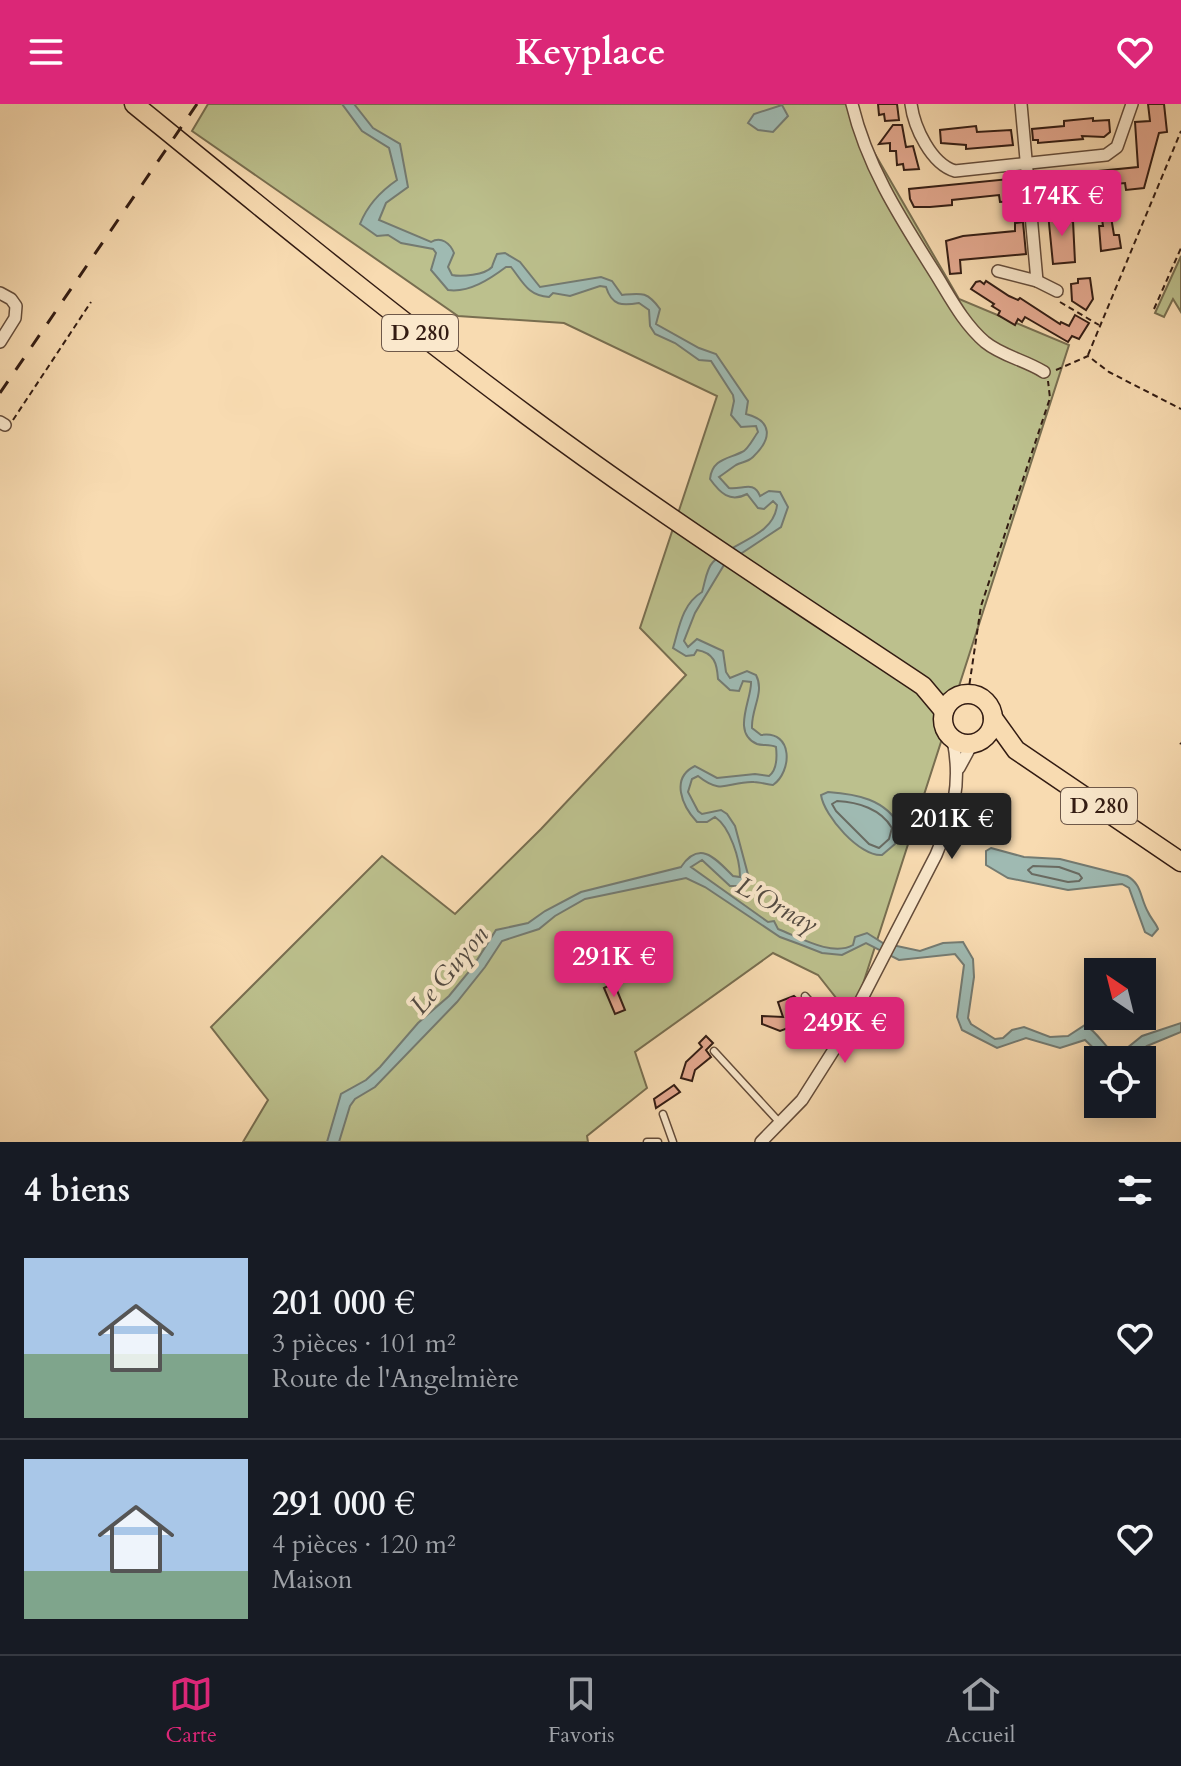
<!DOCTYPE html>
<html lang="fr">
<head>
<meta charset="utf-8">
<style>
	:root { --surface:#171b24; --page:#242831; --text:#f1f3f6; --muted:#9ea1a6; --line:#363941; --accent:#db2777 }
	body { margin:0; font-family:Cardo,serif; background:var(--page); color:var(--text); height:100vh; display:flex; flex-direction:column; font-size:30px; white-space:nowrap }
	* { box-sizing:border-box; margin:0 }
	p { font-size:26px; color:var(--muted) }
	.icon { flex:none; width:44px; height:44px; fill:none; stroke:currentColor; stroke-width:2; stroke-linecap:round; stroke-linejoin:round }
	.map { position:relative; height:1038px; overflow:hidden }
	.panel { display:flex; flex-direction:column; background:var(--surface); flex:1 }
	.panel>* { flex:none }
	.needle { width:52px; rotate:325deg }
	.buttons { position:absolute; left:1084px; top:854px; display:grid; gap:16px }
	.buttons a { display:grid; place-items:center; width:72px; height:72px; border-radius:0px; background:var(--surface); box-shadow:0 4px 20px #0003; font-size:40px }
	.price { position:absolute; translate:-50% -68px; padding:0 18px; border-radius:8px; background:var(--accent); color:#fff; font-size:26px; line-height:52px; filter:drop-shadow(0 2px 4px #0008) }
	.price::after { content:''; position:absolute; left:50%; top:48px; width:24px; height:18px; margin-left:-12px; background:inherit; clip-path:polygon(0 0,100% 0,50% 100%) }
	.price.on { background:#222; color:#fff }
	ul { padding:0; list-style:none }
	li { display:flex; align-items:center; gap:24px; height:200px; padding:0 24px }
	li+li { border-top:2px solid var(--line) }
	li span { display:grid; place-items:center; flex:none; width:224px; height:160px; border-radius:0px; color:#555 }
	li>.icon { margin-inline-start:auto }
	span .icon { width:96px; height:96px; fill:#fffc; stroke-width:1 }
	li b { font-size:34px }
	h2 { display:flex; justify-content:space-between; align-items:center; height:96px; padding:0 24px; font-size:34px }
	header { display:flex; justify-content:space-between; align-items:center; height:104px; padding:0 24px; background:var(--accent); color:#fff; font-size:36px; font-weight:700 }
	.tabs { display:flex; justify-content:space-around; align-items:center; height:112px; border-top:2px solid var(--line); background:var(--surface); font-size:22px; color:var(--muted) }
	.tabs a { display:grid; justify-items:center; gap:4px }
	.tabs .on { color:var(--accent) }
	.map>svg:first-child { display:block }
	.green { fill:#bcc08d; stroke:#786e50; stroke-width:2 }
	.water { fill:#9fbab2; stroke:#747b72; stroke-width:2 }
	.lines { fill:none; stroke-linecap:round; stroke-linejoin:round }
	.shore { stroke:#696b62; stroke-width:2 }
	.building { fill:#e5a990; stroke:#331c13; stroke-width:2 }
	.service-casing { stroke:#644c3a; stroke-width:9 }
	.minor-casing { stroke:#644c3a; stroke-width:14 }
	.primary-casing { stroke:#331c13; stroke-width:21 }
	.path { stroke:#331c13; stroke-width:2; stroke-dasharray:6 4; stroke-linecap:butt }
	.service { stroke:#fae8cc; stroke-width:6 }
	.minor { stroke:#fae8cc; stroke-width:11 }
	.primary { stroke:#f8dbb1; stroke-width:18 }
	.rail { stroke:#331c13; stroke-width:3; stroke-dasharray:14 14; stroke-linecap:butt }
	.labels { text-anchor:middle; dominant-baseline:central; stroke-width:8; stroke-linejoin:round; paint-order:stroke }
	.shield { fill:#fae8cc; stroke:#6f594a; stroke-width:2 }
	.shield-label { font-size:22px; font-weight:bold; fill:#331c13 }
	.water-label { font-size:26px; font-style:italic; fill:#534b43; stroke:#fae8cc }
</style>
</head>
<body>
<header><svg class="icon" aria-label="menu" viewBox="0 0 24 24"><path d="M4 6h16M4 12h16M4 18h16"/></svg>Keyplace<svg class="icon" aria-label="heart" viewBox="0 0 24 24"><path d="M12 20l-8-8c-3-5 5-10 8-4 3-6 11-1 8 4z"/></svg></header>
<div class="map">
<svg width="1181" height="1038" viewBox="0 0 1181 1038">
	<rect width="100%" height="100%" fill="#f8dbb1"/>
	<filter id="stains"><feTurbulence type="fractalNoise" baseFrequency=".0025" numOctaves="4"/><feColorMatrix values="0 0 0 0 .2 0 0 0 0 .09 0 0 0 0 .02 0 0 0 .5 -.17"/></filter>
	<radialGradient id="worn" r=".72"><stop offset=".6" stop-color="#630" stop-opacity="0"/><stop offset="1" stop-color="#630" stop-opacity=".3"/></radialGradient>
	<g class="green">
		<path d="M208,0h638l113,195 110,46 -217,673 -34,-43 -45,-22 -138,99 12,36 -60,48 1,6h-345l25,-42 -57,-73 171,-171 73,58 86,-85 145,-154 -46,-47 77,-232 -153,-73 -106,-7 -266,-185z"/>
		<path d="M1181,152v56l-8,-13 -9,18 -9,-4z"/>
	</g>
	<g class="water">
		<path d="M342,0h12l19,24 27,16 8,43 -22,16 -7,17 52,22c10,-6 19,1 23,11l-6,14 4,8c9,2 33,0 40,-8 0,-1 4,-11 5,-13l8,-1 15,9 20,25 61,-10 11,4 10,14c19,-2 25,-4 38,14l-4,15 43,24 17,6 32,47 -2,13c27,7 26,25 7,43 -5,5 -11,5 -17,8 -6,4 -11,8 -17,12l10,11c13,2 25,-8 31,8l9,-5 11,1 8,15 -7,20 -57,38 -29,48 -11,28 4,6 9,-8 26,12 3,21 4,6 17,-7 9,4c9,17 -5,34 -4,53l9,7c33,-5 31,37 12,50 -6,0 -12,-3 -19,-3 -26,-1 -31,14 -56,-6l-6,3 -4,13 10,19 4,3 19,-4 6,4 8,12 15,56 -5,4h-15l-28,-26 -11,7 77,55 6,-1 4,8c21,8 54,28 75,16l2,-8 12,-4 16,10 37,8 23,-8 20,-1 10,17 1,18 -6,41 3,6 24,15 8,-1 9,-8 12,-3 26,10 18,-1 17,-11c10,5 19,20 29,29l8,-2 20,-16 39,-13v9l-34,14 -21,14h-20l-21,-20 -25,8 -34,-10 -29,10 -35,-18 -5,-13 7,-52 -9,-11 -56,6 -33,-17 -24,12 -20,-2 -23,-9 -19,-7 -75,-50 -19,-9 -101,21 -30,17 -16,13 -37,12 -17,26 -28,35 -82,85 -20,12 -5,7 -11,36h-12l14,-48 25,-14 14,-13 38,-44 31,-27 23,-28 24,-38 32,-7 17,-12 36,-19 100,-25c19,-28 35,-8 52,9l7,1c0,-18 -10,-50 -25,-60l-8,5h-10c-15,-16 -27,-44 -2,-56l22,12 38,-4 14,2c8,-6 8,-20 7,-29 -7,-3 -13,-1 -19,-3 -26,-11 -5,-45 -6,-62l-8,-1 -4,10 -9,-1 -12,-11c-1,-16 -4,-26 -21,-29l-3,5 -8,1 -13,-8c6,-20 9,-44 29,-56 3,-9 4,-23 11,-30 18,-20 61,-25 64,-57l-4,-4 -9,8 -6,-1 -11,-14c-17,9 -27,-1 -37,-15 2,-20 18,-20 32,-27 6,-2 12,-15 16,-20l-2,-6 -15,1 -10,-12 3,-14 -1,-6 -22,-34 -12,-1 -24,-17 -20,-9 -5,-8 -1,-16 -10,-7c-17,3 -27,3 -33,-16l-6,-1 -30,10 -17,-3 -4,4c-21,-1 -26,-15 -38,-30h-5c-16,12 -37,26 -58,23l-17,-20 5,-17 -3,-4 -32,-6 -13,-8 -11,1 -17,-12c7,-18 21,-33 37,-44l-8,-32 -27,-17z"/>
		<path d="M782,1l6,11 -15,16 -15,-2 -10,-7 6,-9z"/>
		<path d="M828,688c28,2 58,7 72,35l-5,17 -13,11c-22,2 -58,-39 -61,-60z"/>
		<path d="M991,744l33,9 36,2 67,17c15,8 13,22 21,36 3,7 8,11 10,17l-6,7 -7,-4 -16,-44 -7,-4 -54,6 -60,-12 -22,-13v-14z"/>
	</g>
	<g class="lines">
		<g class="shore">
			<path d="M837,697c21,1 44,8 55,27l-3,11 -10,9 -10,-4 -33,-33 -4,-7z"/>
			<path d="M1033,762l26,1 20,7 3,4 -3,3 -11,1 -36,-8 -4,-4z"/>
		</g>
	</g>
	<g class="building">
		<path d="M878,0h19l2,16 -14,1 -1,-7 -5,1z"/>
		<path d="M1148,0h16l3,28 -8,1 -15,55 -18,2 -1,-7 -19,2 1,12 -9,1 -1,-9 -39,3 -6,5h-7l-4,-17 8,-1v-3l89,-9 -3,-45 15,-1z"/>
		<path d="M1093,14v3l16,-1 1,12 -6,5 -22,-1 1,3 -45,4v-3h-5l-1,-11 32,-3v-5z"/>
		<path d="M893,21h9l4,22 7,-1 6,23 -15,1 -1,-6 -6,1 -1,-14h-6v-8l-11,1z"/>
		<path d="M976,22l1,6 34,-2 2,15 -47,4v-4l-25,-2 -1,-13z"/>
		<path d="M1009,75v4l11,-1 1,14h-5v5l-16,1 -1,-7 -47,5v5l-22,2h-16l-4,-8 -1,-10z"/>
		<path d="M1066,107l1,11 6,-1 2,41 -22,2 -5,-51z"/>
		<path d="M1111,113l3,18h5l2,13 -20,3 -2,-25h4l-1,-7z"/>
		<path d="M1023,118l3,32 -66,6 1,13 -11,1 -4,-33 17,-5 52,-5v-8z"/>
		<path d="M1090,174l3,21 -7,11 -14,-9 -1,-17 7,-1v-4z"/>
		<path d="M980,177l4,3 2,-3 23,15 9,4 2,-2 40,26 1,-2 8,4 6,-11 14,8 -10,16 -7,-3 -4,6 -43,-25 -3,5 -4,-3 -3,6 -17,-10 2,-4 -8,-5 2,-2 -23,-15 5,-7z"/>
		<path d="M614,879l11,27 -10,4 -11,-26z"/>
		<path d="M794,892l7,6 3,11 -5,1 3,9 -22,8 -18,-7v-8l21,1 -5,-15z"/>
		<path d="M706,932l7,7 -7,7 5,7 -16,13 -3,11 -11,-3 5,-16 16,-15 -3,-4z"/>
		<path d="M674,981l6,7 -24,16 -2,-9z"/>
	</g>
	<g class="lines">
		<defs>
			<g id="service">
				<path d="M805,892l37,41"/>
				<path d="M714,947l67,73"/>
				<path d="M663,1010l10,28"/>
				<path d="M647,1038h11"/>
			</g>
			<g id="minor">
				<path d="M852,0c15,63 49,115 83,169 15,24 28,50 50,69 17,14 40,18 59,30"/>
				<path d="M911,0c3,23 20,60 44,67l151,-16 11,-8 15,-43"/>
				<path d="M998,167l39,10 -16,-177"/>
				<path d="M1037,177l20,10"/>
				<path d="M0,189l11,6 5,7 -1,12 -15,24"/>
				<path d="M0,318l5,3"/>
				<path d="M959,664l13,-24"/>
				<path d="M761,1038l41,-42 40,-63 94,-182c17,-41 26,-71 17,-115"/>
			</g>
			<g id="primary">
				<path d="M134,0c130,106 259,212 394,312 128,95 263,182 395,270l21,25"/>
				<circle cx="968" cy="615" r="25"/>
				<path d="M993,614l23,32 165,112"/>
			</g>
		</defs>
		<use href="#service" class="service-casing"/>
		<use href="#minor" class="minor-casing"/>
		<use href="#primary" class="primary-casing"/>
		<g class="path">
			<path d="M1060,198l39,23"/>
			<path d="M1154,205l27,-61"/>
			<path d="M1088,251l93,-224"/>
			<path d="M1056,266l32,-14 21,16 72,37"/>
			<path d="M13,316l78,-118"/>
			<path d="M968,590l13,-88 69,-208 -2,-17"/>
			<path d="M1180,639l1,1"/>
		</g>
		<use href="#service" class="service"/>
		<use href="#minor" class="minor"/>
		<use href="#primary" class="primary"/>
		<path class="rail" d="M0,289l197,-289"/>
	</g>
	<g class="labels">
		<g class="shield">
			<rect x="382" y="211" width="76" height="36" rx="6"/>
			<rect x="1061" y="684" width="76" height="36" rx="6"/>
		</g>
		<g class="shield-label">
			<text x="420" y="229">D 280</text>
			<text x="1099" y="702">D 280</text>
		</g>
		<g class="water-label">
			<text transform="translate(777 801) rotate(29)">L'Ornay</text>
			<text transform="translate(449 866) rotate(-50)">Le Guyon</text>
		</g>
	</g>
	<rect width="100%" height="100%" filter="url(#stains)"/>
	<rect width="100%" height="100%" fill="url(#worn)"/>
</svg>
<div class="buttons">
<a><svg class="needle" viewBox="-14 -14 28 28"><path d="M0-13l5 13h-10z" fill="#e53935"/><path d="M0 13l5-13h-10z" fill="#9ea1a6"/></svg></a>
<a><svg class="icon" aria-label="locate" viewBox="0 0 24 24"><circle cx="12" cy="12" r="6"/><path d="M12 2v4M12 18v4M2 12h4M18 12h4"/></svg></a>
</div>
<b class="price" style="left:1062px;top:134px">174K €</b>
<b class="price on" style="left:952px;top:757px">201K €</b>
<b class="price" style="left:614px;top:895px">291K €</b>
<b class="price" style="left:845px;top:961px">249K €</b>
</div>
<section class="panel">
<h2>4 biens<svg class="icon" aria-label="filters" viewBox="0 0 24 24"><path d="M4 7h16M4 17h16"/><circle cx="9" cy="7" r="2"/><circle cx="15" cy="17" r="2"/></svg></h2>
<ul>
<li><span style="background:linear-gradient(#a9c7e8 60%,#7fa58c 0)"><svg class="icon" aria-label="home" viewBox="0 0 24 24"><path d="M3 11l9-7 9 7M6 9v11h12V9"/></svg></span><div><b>201 000 €</b><p>3 pièces · 101 m²</p><p>Route de l'Angelmière</p></div><svg class="icon" aria-label="heart" viewBox="0 0 24 24"><path d="M12 20l-8-8c-3-5 5-10 8-4 3-6 11-1 8 4z"/></svg></li>
<li><span style="background:linear-gradient(#a9c7e8 70%,#7fa58c 0)"><svg class="icon" aria-label="home" viewBox="0 0 24 24"><path d="M3 11l9-7 9 7M6 9v11h12V9"/></svg></span><div><b>291 000 €</b><p>4 pièces · 120 m²</p><p>Maison</p></div><svg class="icon" aria-label="heart" viewBox="0 0 24 24"><path d="M12 20l-8-8c-3-5 5-10 8-4 3-6 11-1 8 4z"/></svg></li>
</ul>
</section>
<nav class="tabs">
<a class="on"><svg class="icon" aria-label="map" viewBox="0 0 24 24"><path d="M3 6l6-2 6 2 6-2v14l-6 2-6-2-6 2zM9 4v14M15 6v14"/></svg>Carte</a>
<a><svg class="icon" aria-label="saved" viewBox="0 0 24 24"><path d="M7 4h10v16l-5-4-5 4z"/></svg>Favoris</a>
<a><svg class="icon" aria-label="home" viewBox="0 0 24 24"><path d="M3 11l9-7 9 7M6 9v11h12V9"/></svg>Accueil</a>
</nav>
</body>
</html>
